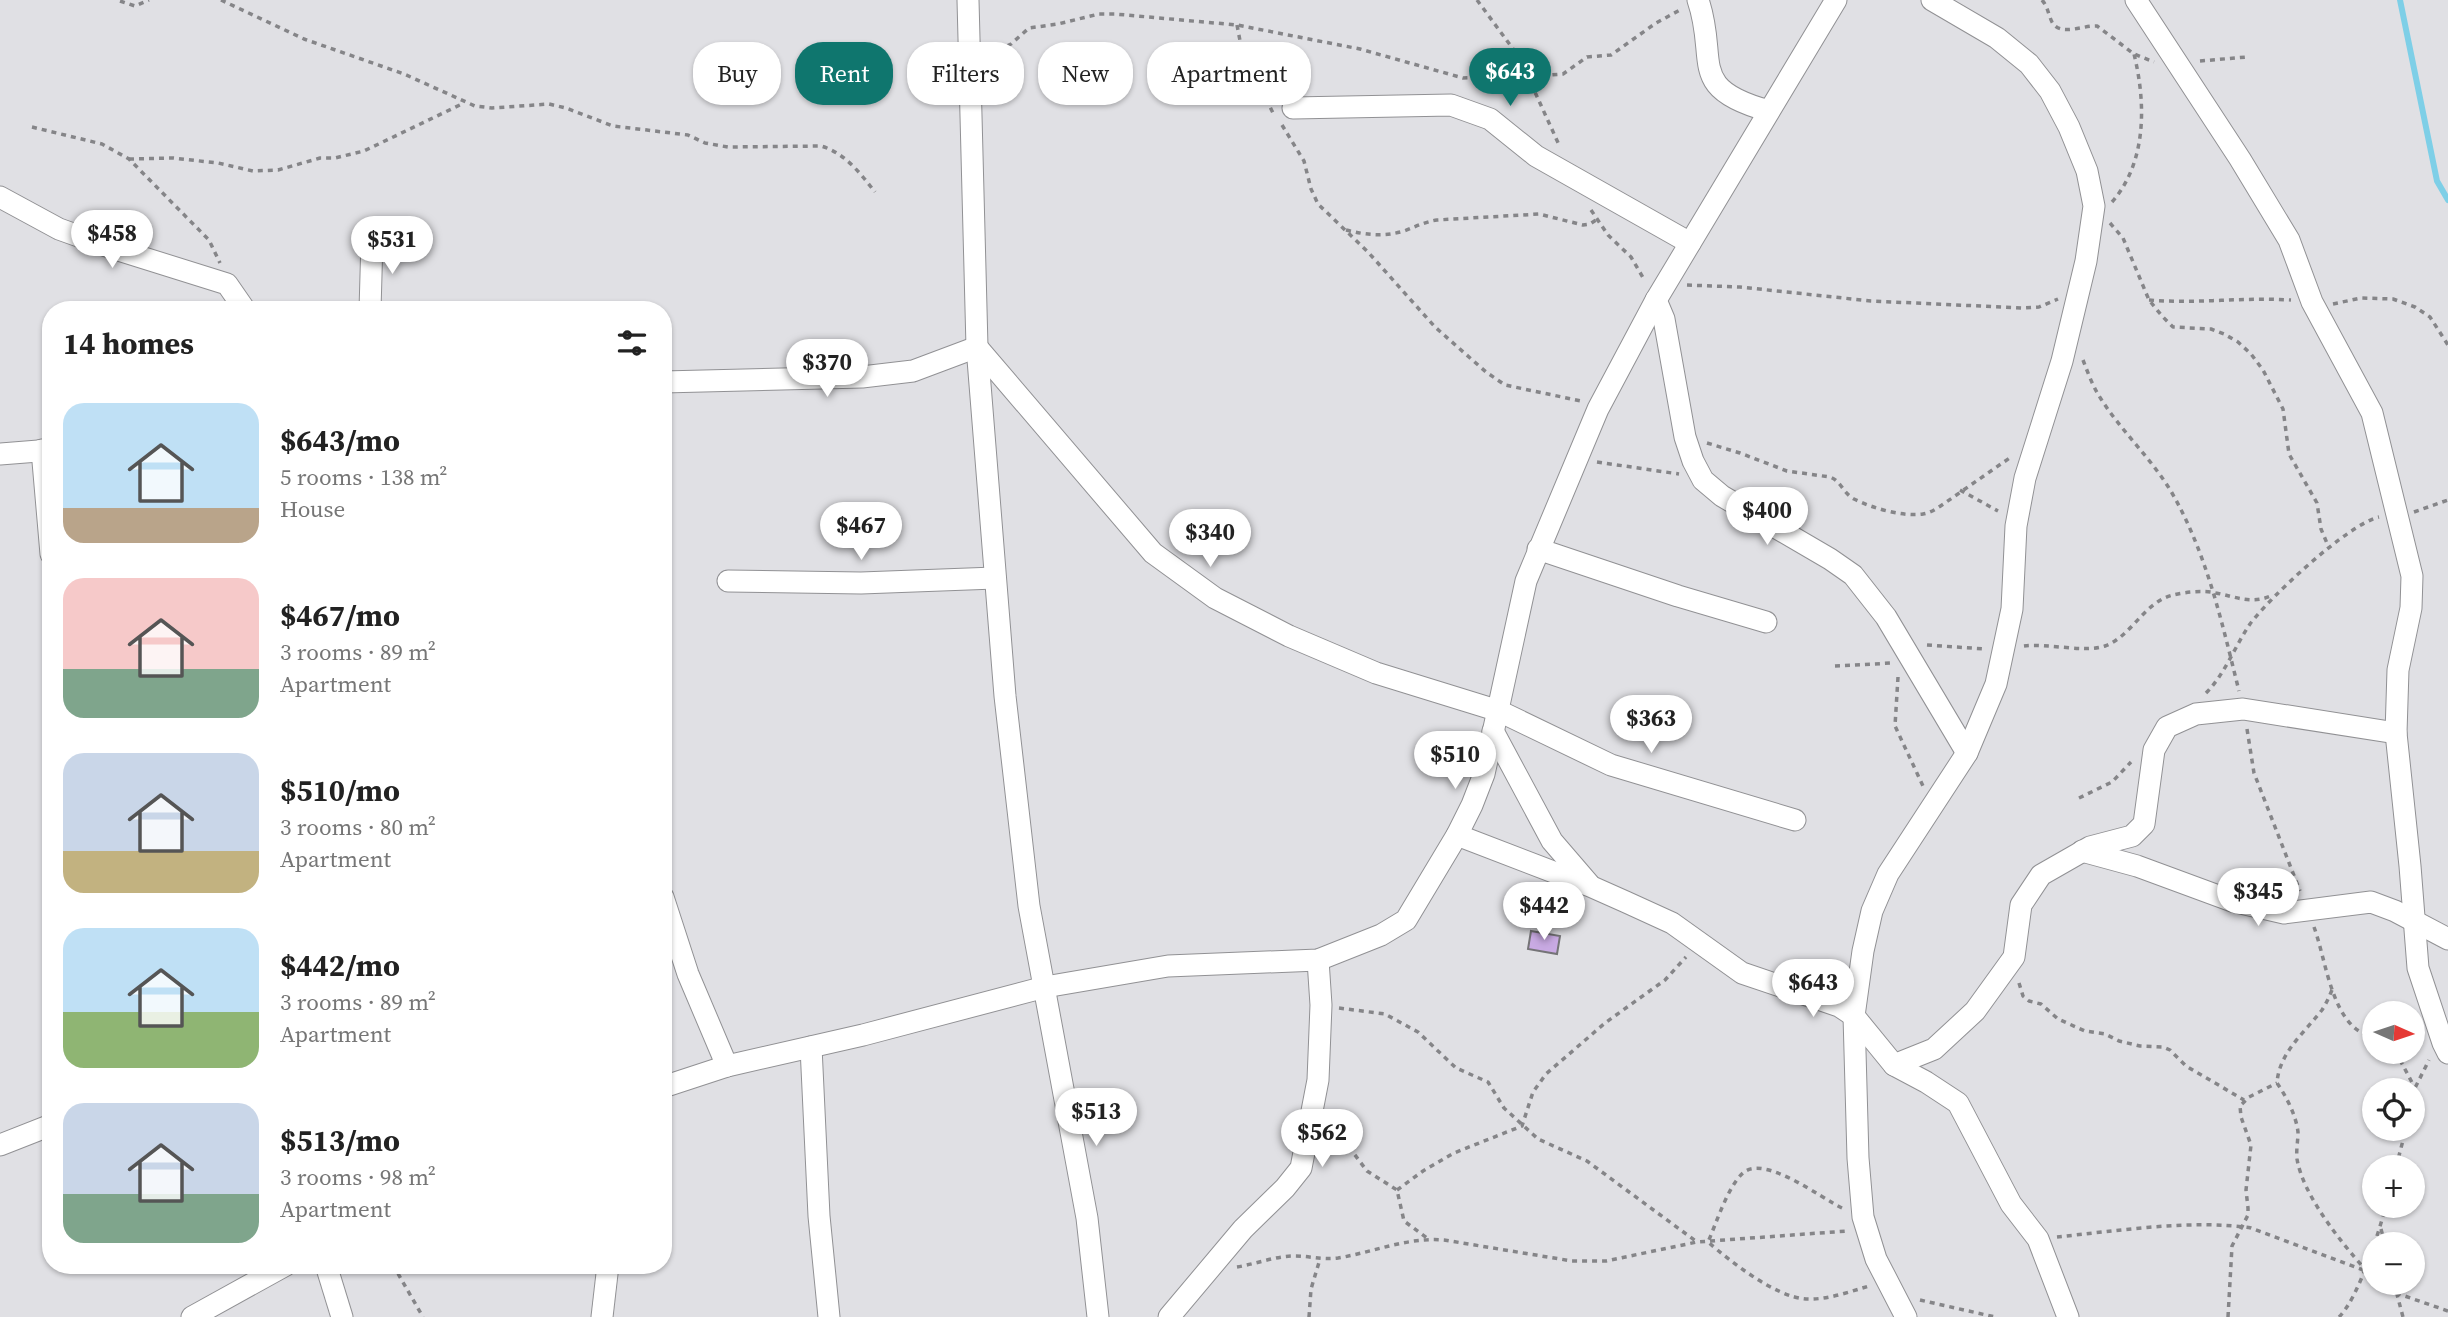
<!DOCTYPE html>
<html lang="en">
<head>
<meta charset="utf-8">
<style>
	:root { --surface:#fff; --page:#f6f6f6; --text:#222; --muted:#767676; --accent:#0f766e }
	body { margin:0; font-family:"Source Serif 4",serif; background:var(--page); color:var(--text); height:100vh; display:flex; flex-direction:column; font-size:26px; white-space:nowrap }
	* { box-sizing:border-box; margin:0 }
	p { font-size:23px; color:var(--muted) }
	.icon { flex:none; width:38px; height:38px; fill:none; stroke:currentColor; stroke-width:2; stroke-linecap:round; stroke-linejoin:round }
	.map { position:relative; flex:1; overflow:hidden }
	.details { position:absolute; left:42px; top:301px; width:630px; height:973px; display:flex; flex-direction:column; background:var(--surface); border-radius:28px; box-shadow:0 2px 5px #0004 }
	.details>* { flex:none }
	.guide { position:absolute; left:693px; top:42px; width:665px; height:63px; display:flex; gap:14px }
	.needle { width:46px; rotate:93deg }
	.controls { position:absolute; left:2362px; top:1001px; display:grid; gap:14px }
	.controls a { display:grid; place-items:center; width:63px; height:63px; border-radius:50%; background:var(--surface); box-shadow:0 2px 5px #0004; font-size:35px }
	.price { position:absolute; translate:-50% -60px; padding:0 16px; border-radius:24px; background:#fff; color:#222; font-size:23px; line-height:46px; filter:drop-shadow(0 2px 4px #0008) }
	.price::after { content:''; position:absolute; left:50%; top:42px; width:21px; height:16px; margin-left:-10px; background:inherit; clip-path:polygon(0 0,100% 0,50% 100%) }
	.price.current { background:var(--accent); color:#fff }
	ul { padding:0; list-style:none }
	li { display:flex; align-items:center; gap:21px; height:175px; padding:0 21px }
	li span { display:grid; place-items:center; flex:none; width:196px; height:140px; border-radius:21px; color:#555 }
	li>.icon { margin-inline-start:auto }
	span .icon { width:84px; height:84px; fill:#fffc; stroke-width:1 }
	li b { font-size:30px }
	h2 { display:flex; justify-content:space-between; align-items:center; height:84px; padding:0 21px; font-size:30px }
	.tag { padding:0 24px; border-radius:28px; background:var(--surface); box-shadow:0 2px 5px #0004; font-size:24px; line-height:63px }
	.tag.current { background:var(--accent); color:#fff }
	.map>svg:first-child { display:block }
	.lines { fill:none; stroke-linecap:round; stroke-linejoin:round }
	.stream { stroke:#7ecfe7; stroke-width:6 }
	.building { fill:#c9aae3; stroke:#757477; stroke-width:2 }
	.minor-casing { stroke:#919194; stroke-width:23 }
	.path { stroke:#858588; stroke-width:3.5; stroke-dasharray:5 5; stroke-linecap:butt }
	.minor { stroke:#fff; stroke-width:21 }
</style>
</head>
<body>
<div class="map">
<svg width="2448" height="1317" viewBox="0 0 2448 1317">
	<rect width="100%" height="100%" fill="#e0e0e4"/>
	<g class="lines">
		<path class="stream" d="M2400,0l37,181 11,19"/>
	</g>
	<path class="building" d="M1531,931l29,5 -3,18 -29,-5z"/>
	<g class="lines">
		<defs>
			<g id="minor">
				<path d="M968,0l9,347 28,349 24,210 58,312 11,99"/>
				<path d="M1698,0c21,61 -13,88 71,111"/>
				<path d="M2136,0l104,159 49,81 23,62 60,111 40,163 -1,32 -13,62 -2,63 14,133 8,102 25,75 5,10"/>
				<path d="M1293,108l158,-3 39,14 46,37 154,87"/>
				<path d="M0,197l59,32 53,19 115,36 18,26"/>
				<path d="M1656,300l8,19 21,118 8,24 10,19 19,16 108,63 23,16 33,42 81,136"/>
				<path d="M370,310l2,-70"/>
				<path d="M977,347l176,206 62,45 74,38 87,37 123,38 112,54 184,55"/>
				<path d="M663,382l199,-5 51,-6 64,-24"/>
				<path d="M42,450l9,104"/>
				<path d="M0,454l51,-4"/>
				<path d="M1538,549l140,47 88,26"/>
				<path d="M728,581l133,2 134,-5"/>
				<path d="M1493,731l59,110 37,43"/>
				<path d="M1457,835l133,51 36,16 46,21 70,50 97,33 15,10 40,49 32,17 32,21 53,101 27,35 30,78"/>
				<path d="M2082,851l55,15 95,35 52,12 87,-11 24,9 53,28"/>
				<path d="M663,897l25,77 39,92"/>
				<path d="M811,1047l8,169 10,101"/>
				<path d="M1894,1065l40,-16 41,-38 39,-54 7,-52 20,-30 49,-28 42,-11 12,-12 10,-74 13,-23 29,-13 47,-5 153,24"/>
				<path d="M663,1087l64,-21 136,-31 182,-48 123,-21 150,-6 63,-25 25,-15 51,-85 15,-30 12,-31 42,-193 72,-172 58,-109 180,-300"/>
				<path d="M0,1145l51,-20"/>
				<path d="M326,1265l16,52"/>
				<path d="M192,1317l94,-52"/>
				<path d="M602,1317l6,-52"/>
				<path d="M1169,1317l74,-88 42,-41 16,-20 17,-88 3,-75 -3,-45"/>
				<path d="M1906,1317l-30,-58 -13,-42 -5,-59 -4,-142 9,-65 9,-40 16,-37 79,-121 29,-69 16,-75 4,-83 9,-48 37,-117 24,-100 8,-55 -7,-35 -18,-44 -19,-36 -21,-27 -32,-26 -65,-38"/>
			</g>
		</defs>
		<use href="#minor" class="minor-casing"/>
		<g class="path">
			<path d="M221,0l83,39 100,35 71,32 17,2 57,-4 17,4 47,18 75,9 17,8 23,4 93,-1c24,7 39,27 54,46"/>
			<path d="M1477,0l42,57 41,90"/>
			<path d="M2042,0c6,7 6,14 10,22 8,15 31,3 45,4l37,28 20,8"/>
			<path d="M120,1l15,5 14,-6"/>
			<path d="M1237,25l5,26 31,62"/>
			<path d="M989,54l22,-10 18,-16 29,-4 41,-10h16l122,11 123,24 103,29 87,-3 13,-1 24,-17 24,-2 45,-32 24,-13"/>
			<path d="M2200,61l47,-4"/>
			<path d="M1282,125l22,36 7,28 7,15 50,48 67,75 51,45 19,13 76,16"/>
			<path d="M32,127l70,17 27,15 80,81 11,23"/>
			<path d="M129,159l44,-1 45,5 35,8 25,-1 42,-12h15l29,-7 100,-48"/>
			<path d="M2112,202c35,-40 34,-99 22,-148"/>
			<path d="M1591,210l17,25 23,22 14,24"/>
			<path d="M2110,223l13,15 26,62 13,16 11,11 38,2 13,5 14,8 13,12 12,16 20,39 6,45 28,49 4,26 8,19"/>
			<path d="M1346,230c20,5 38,7 58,1 11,-4 20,-9 33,-11l102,-6 44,11 7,-1 6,-4"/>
			<path d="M1687,285l53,2 131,14 152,7 16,-1 19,-8"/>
			<path d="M2149,300c48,4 94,-3 142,0"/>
			<path d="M2333,304l28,-6 32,1 22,8 15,10 18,28"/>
			<path d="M2083,360c5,13 10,27 18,39 21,33 51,60 71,94 35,61 50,130 67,198"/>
			<path d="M1707,443l33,10 47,18 43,6c11,4 13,16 24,22 18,9 48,18 69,15 7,-1 13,-5 19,-9l69,-48"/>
			<path d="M1597,462l82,12"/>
			<path d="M1960,490l38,21"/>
			<path d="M2414,512l34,-12"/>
			<path d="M1927,645l58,4"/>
			<path d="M2024,646c23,-3 61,7 81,0 27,-10 39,-44 68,-51 12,-3 31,-5 43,-2 21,4 36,12 57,2"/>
			<path d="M1835,666l57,-3"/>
			<path d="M1898,677l-3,49 28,60"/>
			<path d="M2206,693c19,-19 29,-47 44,-69 19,-26 98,-100 129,-107"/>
			<path d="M2247,729l7,44 46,118"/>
			<path d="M2079,798l33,-16 19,-20"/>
			<path d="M2314,927c11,30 16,81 42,102 5,4 13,7 19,11"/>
			<path d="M2019,983l4,13 6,5 12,3 17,15 27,12 20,3 14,7 21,5 23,1 7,3 16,16 58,34"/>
			<path d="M2332,990c-3,7 -6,14 -10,20 -18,23 -43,43 -45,73 9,13 19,32 21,49 0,9 -2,18 -1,27 6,36 43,82 67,109"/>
			<path d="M1339,1008l46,6 33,18 38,36 32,14 16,26 34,31 49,22 110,81"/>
			<path d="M2394,1052l5,6 16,30"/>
			<path d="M2413,1097l2,-9 14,-28"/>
			<path d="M1333,1110l19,41 15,20 30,19 7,31 23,17"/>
			<path d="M2396,1167l10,-38"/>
			<path d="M1397,1190l26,-19 31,-18 68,-27 11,-34 13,-18 59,-51 60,-43 21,-23"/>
			<path d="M1842,1208c-21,-10 -78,-54 -99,-35 -15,13 -27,51 -35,69 22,19 67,55 98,57 21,1 43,-7 63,-13"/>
			<path d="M2381,1229l4,15"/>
			<path d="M2057,1237c58,-6 137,-18 194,-9l112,42"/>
			<path d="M393,1265l30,52"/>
			<path d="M1237,1267c19,-3 38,-11 58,-11 15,0 27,4 43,2 36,-6 69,-21 106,-18l128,21h34l91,-19 150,-11"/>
			<path d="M2394,1283l9,34"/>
			<path d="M2396,1293l52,18"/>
			<path d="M1920,1300l75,17"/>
			<path d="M1309,1317l2,-28 9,-30"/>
			<path d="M2228,1317l4,-71 16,-31v-7l-2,-18 5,-45 -10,-28 -1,-11 9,-9 28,-14"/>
			<path d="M2339,1317c20,-20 39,-83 47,-111"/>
		</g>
		<use href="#minor" class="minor"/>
	</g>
</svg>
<div class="controls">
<a><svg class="needle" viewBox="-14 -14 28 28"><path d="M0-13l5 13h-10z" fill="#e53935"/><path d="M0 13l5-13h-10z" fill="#767676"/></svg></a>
<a><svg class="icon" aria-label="locate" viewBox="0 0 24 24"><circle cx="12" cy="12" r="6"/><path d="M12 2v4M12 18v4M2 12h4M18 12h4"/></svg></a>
<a>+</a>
<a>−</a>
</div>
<b class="price current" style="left:1510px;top:108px">$643</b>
<b class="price" style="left:112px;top:270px">$458</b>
<b class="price" style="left:392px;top:276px">$531</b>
<b class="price" style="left:827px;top:399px">$370</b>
<b class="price" style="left:1767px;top:547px">$400</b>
<b class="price" style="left:861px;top:562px">$467</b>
<b class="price" style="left:1210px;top:569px">$340</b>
<b class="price" style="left:1651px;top:755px">$363</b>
<b class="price" style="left:1455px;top:791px">$510</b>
<b class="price" style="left:2258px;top:928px">$345</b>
<b class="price" style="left:1544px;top:942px">$442</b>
<b class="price" style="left:1813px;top:1019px">$643</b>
<b class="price" style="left:1096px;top:1148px">$513</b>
<b class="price" style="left:1322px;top:1169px">$562</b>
<div class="guide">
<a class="tag">Buy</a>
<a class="tag current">Rent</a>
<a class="tag">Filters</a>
<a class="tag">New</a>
<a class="tag">Apartment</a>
</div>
<section class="details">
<h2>14 homes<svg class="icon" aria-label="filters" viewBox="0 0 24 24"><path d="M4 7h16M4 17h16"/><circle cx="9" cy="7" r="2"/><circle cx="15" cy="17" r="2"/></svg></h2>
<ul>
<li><span style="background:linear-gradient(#bfe0f5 75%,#b9a48a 0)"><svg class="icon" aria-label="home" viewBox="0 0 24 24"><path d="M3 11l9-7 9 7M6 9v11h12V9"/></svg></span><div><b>$643/mo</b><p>5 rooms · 138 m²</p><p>House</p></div></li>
<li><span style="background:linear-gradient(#f6c9c9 65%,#7fa58c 0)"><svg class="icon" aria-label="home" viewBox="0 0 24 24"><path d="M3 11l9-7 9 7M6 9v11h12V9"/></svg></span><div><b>$467/mo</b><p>3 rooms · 89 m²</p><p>Apartment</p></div></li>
<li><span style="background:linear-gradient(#c9d6e8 70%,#c2b280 0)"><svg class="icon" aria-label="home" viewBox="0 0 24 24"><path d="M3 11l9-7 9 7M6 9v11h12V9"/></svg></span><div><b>$510/mo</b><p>3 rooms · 80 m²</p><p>Apartment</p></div></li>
<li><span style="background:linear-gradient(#bfe0f5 60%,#8fb573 0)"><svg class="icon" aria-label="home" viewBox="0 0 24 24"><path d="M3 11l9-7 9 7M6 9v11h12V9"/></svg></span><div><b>$442/mo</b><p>3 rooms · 89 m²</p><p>Apartment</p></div></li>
<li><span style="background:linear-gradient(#c9d6e8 65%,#7fa58c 0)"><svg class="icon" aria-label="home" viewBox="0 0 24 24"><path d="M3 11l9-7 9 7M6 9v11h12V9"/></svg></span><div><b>$513/mo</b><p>3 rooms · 98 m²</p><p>Apartment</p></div></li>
</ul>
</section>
</div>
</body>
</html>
